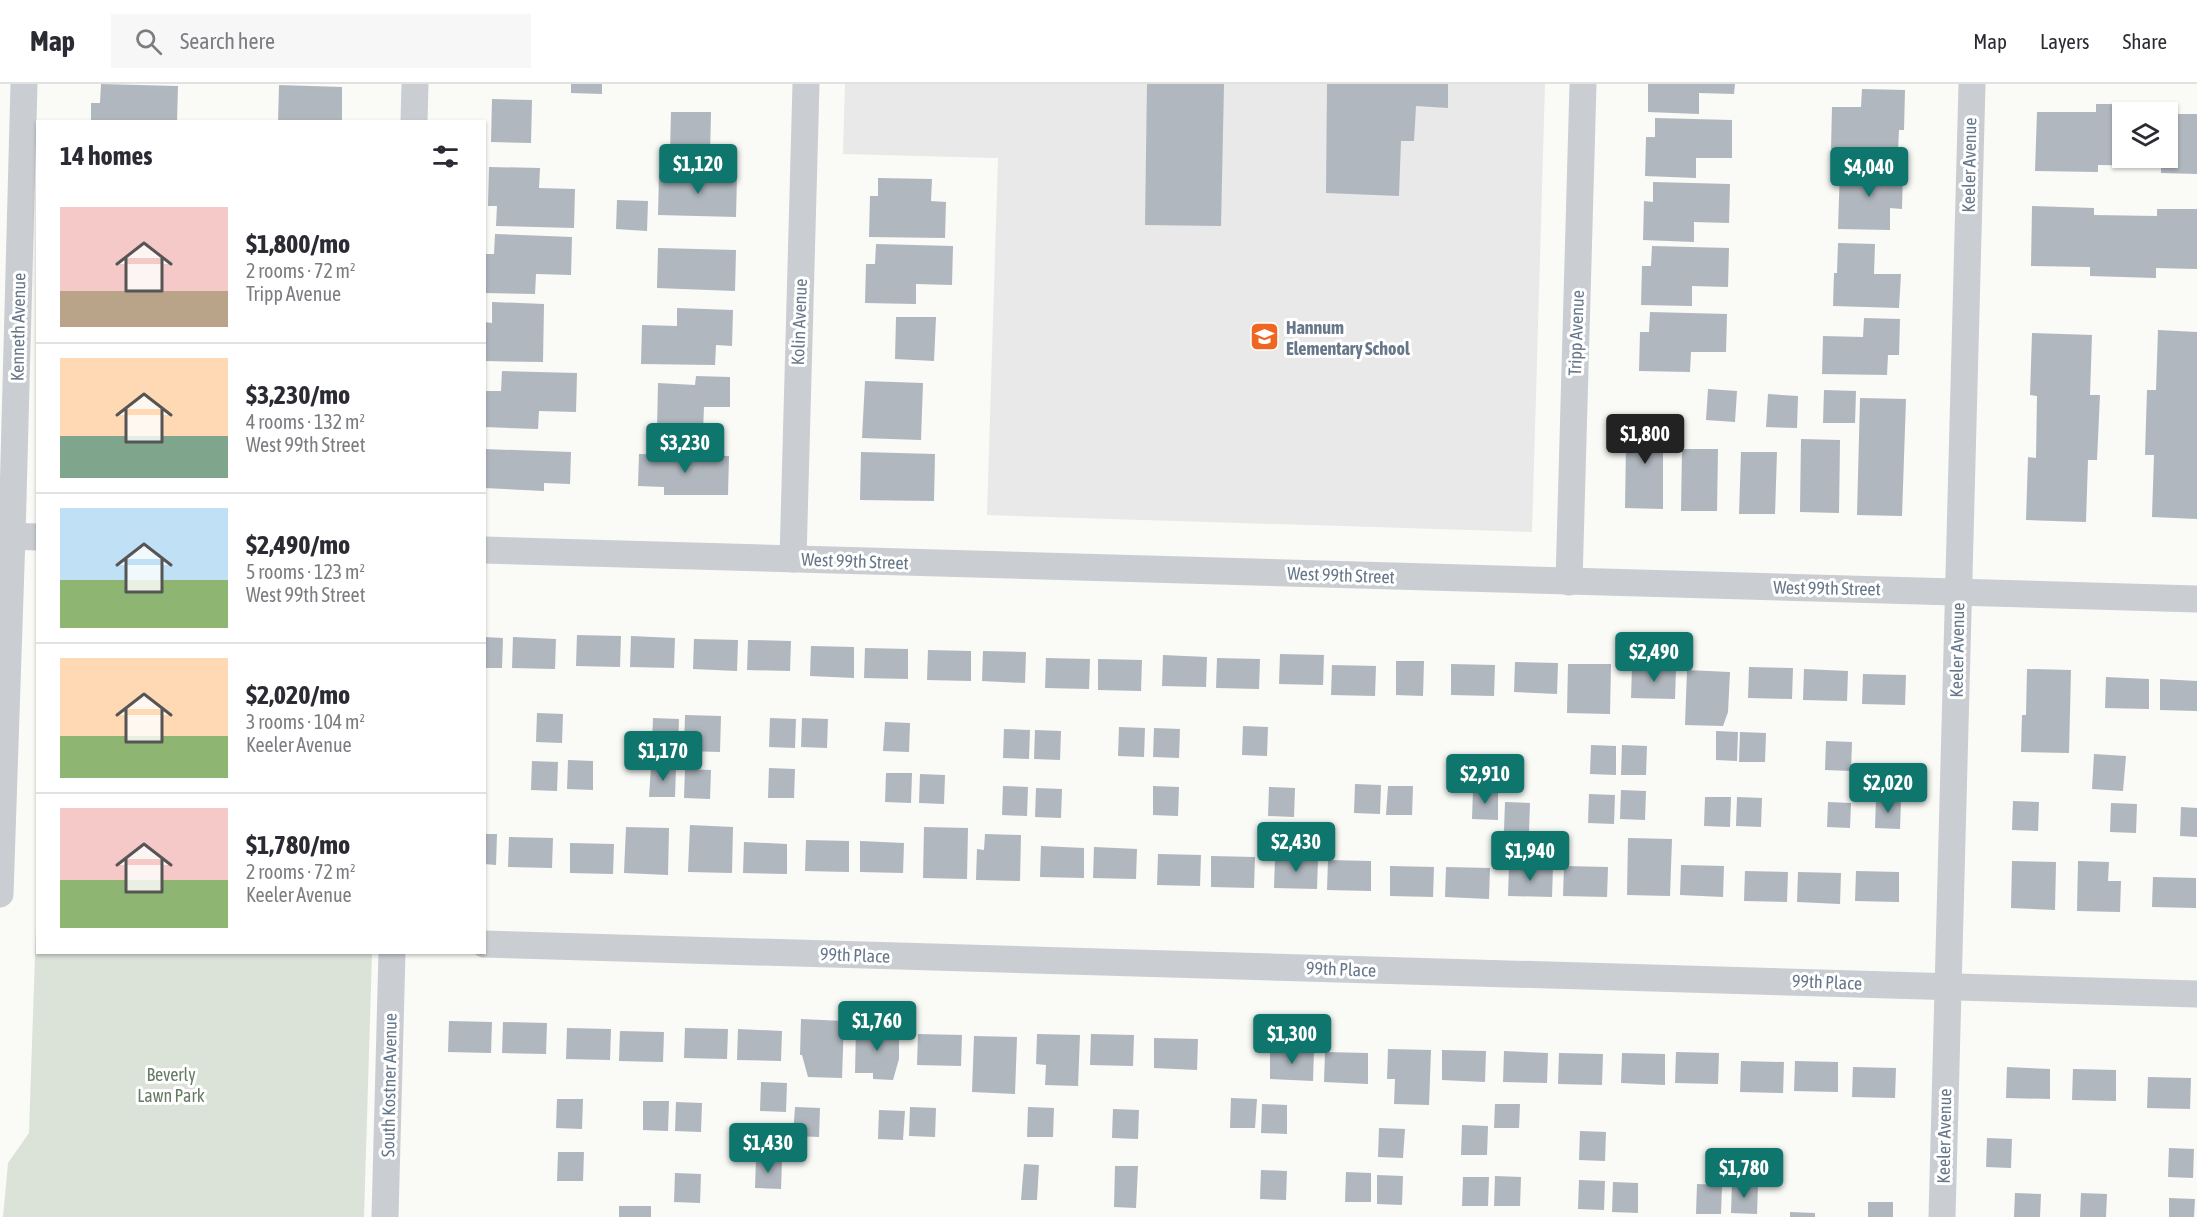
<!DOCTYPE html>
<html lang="en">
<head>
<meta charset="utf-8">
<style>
	:root { --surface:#fff; --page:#f7f7f7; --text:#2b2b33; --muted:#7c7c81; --line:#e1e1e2; --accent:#0f766e }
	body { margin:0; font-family:"Asap Condensed",sans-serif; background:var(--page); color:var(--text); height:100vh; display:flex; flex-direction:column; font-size:22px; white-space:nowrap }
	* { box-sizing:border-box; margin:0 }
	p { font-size:20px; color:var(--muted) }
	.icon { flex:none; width:33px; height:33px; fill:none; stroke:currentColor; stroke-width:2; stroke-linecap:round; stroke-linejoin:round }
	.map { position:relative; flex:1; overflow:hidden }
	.details { position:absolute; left:36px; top:36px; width:450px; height:834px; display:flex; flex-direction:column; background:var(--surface); border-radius:0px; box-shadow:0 2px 4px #0004 }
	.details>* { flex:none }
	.buttons { position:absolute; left:2112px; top:18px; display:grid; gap:12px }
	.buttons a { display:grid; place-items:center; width:66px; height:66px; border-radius:0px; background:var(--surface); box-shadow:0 2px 4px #0004; font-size:30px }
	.price { position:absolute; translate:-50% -51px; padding:0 14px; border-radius:6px; background:var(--accent); color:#fff; font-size:20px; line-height:39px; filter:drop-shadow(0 2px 3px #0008) }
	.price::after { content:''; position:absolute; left:50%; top:36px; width:18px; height:14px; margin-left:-9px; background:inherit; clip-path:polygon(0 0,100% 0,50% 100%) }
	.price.current { background:#222; color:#fff }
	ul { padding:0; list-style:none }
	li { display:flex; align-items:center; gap:18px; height:150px; padding:0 24px }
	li+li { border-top:2px solid var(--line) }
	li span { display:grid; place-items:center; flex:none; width:168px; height:120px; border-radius:0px; color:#555 }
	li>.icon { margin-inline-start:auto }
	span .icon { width:72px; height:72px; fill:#fffc; stroke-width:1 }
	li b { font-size:26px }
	h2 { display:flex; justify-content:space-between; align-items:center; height:72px; padding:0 24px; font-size:26px }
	header { display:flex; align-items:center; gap:36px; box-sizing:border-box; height:84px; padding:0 30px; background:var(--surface); border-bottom:2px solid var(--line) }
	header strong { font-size:28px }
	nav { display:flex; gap:33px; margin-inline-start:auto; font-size:21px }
	.search { width:420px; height:54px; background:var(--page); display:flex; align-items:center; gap:15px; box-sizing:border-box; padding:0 21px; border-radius:0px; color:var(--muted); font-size:22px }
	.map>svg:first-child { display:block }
	.built { fill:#e8e9e8 }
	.green { fill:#dbe2d8 }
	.building { fill:#b0b7be }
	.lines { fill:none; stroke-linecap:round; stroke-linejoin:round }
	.minor { stroke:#cacdd1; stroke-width:27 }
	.labels { text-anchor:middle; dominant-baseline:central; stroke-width:6; stroke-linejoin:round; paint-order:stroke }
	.street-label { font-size:18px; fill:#67778a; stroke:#fff }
	.poi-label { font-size:18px; font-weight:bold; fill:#67778a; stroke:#fff; text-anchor:start }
	.park-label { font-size:18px; fill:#657b62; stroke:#fff }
</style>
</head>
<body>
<header>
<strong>Map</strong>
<div class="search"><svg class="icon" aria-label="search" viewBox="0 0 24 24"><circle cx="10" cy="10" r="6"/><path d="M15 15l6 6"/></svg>Search here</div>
<nav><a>Map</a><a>Layers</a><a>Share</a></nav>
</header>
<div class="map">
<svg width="2197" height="1133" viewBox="0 0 2197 1133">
	<rect width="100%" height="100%" fill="#fafaf7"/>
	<path class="built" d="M845,0h700l-13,448 -545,-17 11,-357 -155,-4z"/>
	<path class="green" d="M37,812l1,56 334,1 -8,264h-361l5,-54 21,-30z"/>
	<g class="building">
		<path d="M101,0l77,2 -1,36h-86v-19h9z"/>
		<path d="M571,0h31v10l-31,-1z"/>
		<path d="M1147,0h77l-3,142 -76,-1z"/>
		<path d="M1327,0h121v24l-32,-2 -2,35h-13l-2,55 -73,-3z"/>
		<path d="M1648,0h87l-1,10 -35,-1v21l-51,-2z"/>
		<path d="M279,1l63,2v35h-64z"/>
		<path d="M1862,5l43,1 -1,40h-5l-1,21 -67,-2 1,-42h29z"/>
		<path d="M492,15l40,1 -1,43 -40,-1z"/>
		<path d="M2096,20h66v8h-40v46h46v-44h29v60l-36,-1v-7l-63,-1v7l-63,-1 2,-59h59z"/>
		<path d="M671,28h40l-1,44 -40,-2z"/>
		<path d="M1655,34l77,2v38h-36v20l-51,-2 1,-39h9z"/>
		<path d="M489,83l51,1 -1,20 36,1 -1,39 -78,-2 1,-20h-9z"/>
		<path d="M1840,84l63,2 -1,39 -12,-1v22l-52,-1z"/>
		<path d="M659,90l78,2 -1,41 -78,-2z"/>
		<path d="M878,94l54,1 -1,22 15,1 -1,36 -76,-1 1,-41h8z"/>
		<path d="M1653,98l77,2 -1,39 -35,-1v20l-51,-2 1,-39 9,1z"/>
		<path d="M617,116l31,1 -1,30 -31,-2z"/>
		<path d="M2032,122l62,2v7l63,1v-7h40v60l-41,-1v10l-66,-2v-9l-59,-1z"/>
		<path d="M495,150l77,3 -1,38 -35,-1 -1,20 -51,-1 1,-39h9z"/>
		<path d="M1838,159l37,1 -1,30h27l-2,34 -66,-2 1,-33h3z"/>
		<path d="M876,160l77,2 -1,39 -36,-1v20l-51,-1 1,-39h9z"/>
		<path d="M1652,162l77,2 -1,39 -36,-1v20l-51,-1 1,-39h9z"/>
		<path d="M658,164l78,2 -1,41 -78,-3z"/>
		<path d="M492,218l52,2 -1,58 -59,-1v-39l8,1z"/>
		<path d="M677,224l56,2 -1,36 -16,-1 -1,20 -74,-1 1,-39 35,1z"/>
		<path d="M1650,228l77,2 -1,38h-35l-1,20 -51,-1 1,-39h9z"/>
		<path d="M896,233h40l-2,44 -39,-2z"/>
		<path d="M1864,234l36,1 -1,36h-11l-1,20 -65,-1 1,-38 40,1z"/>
		<path d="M2158,246l39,2v187l-45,-2 2,-62h-9l2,-65h9z"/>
		<path d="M2032,249l60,2 -2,60h10l-3,65h-9l-2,62 -60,-2 2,-63 8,1 1,-62 -7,-1z"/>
		<path d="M502,287l75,2 -1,39 -37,-1 -1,18 -54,-2v-36h17z"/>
		<path d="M696,292l34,1v30h-26l-1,24 -46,-1 1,-47 37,2z"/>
		<path d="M865,297l58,2 -2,57 -59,-2z"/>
		<path d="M1708,305l29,2 -2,31 -29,-2z"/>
		<path d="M1824,306l32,1 -1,32h-32z"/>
		<path d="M1768,310l30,2 -1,32 -31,-1z"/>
		<path d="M1860,314l46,1 -4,117 -45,-1z"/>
		<path d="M1630,334l33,1v90l-38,-1 1,-64h4z"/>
		<path d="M1801,355l39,1 -1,73 -39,-1z"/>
		<path d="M484,365l87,3 -1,32 -26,-1v8l-60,-3z"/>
		<path d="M1682,365h36l-1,62h-36z"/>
		<path d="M861,368l74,2 -1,47 -74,-1z"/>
		<path d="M1741,368h36l-2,62h-36z"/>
		<path d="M639,370l90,2 -1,39h-64v-8l-26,-1z"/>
		<path d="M577,551l44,1 -1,31 -44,-1z"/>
		<path d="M631,552l44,2 -1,30 -44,-1z"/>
		<path d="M484,553l19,1 -1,30h-18z"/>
		<path d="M513,553l43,2 -1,30 -43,-1z"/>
		<path d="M694,555l44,1 -1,31 -44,-2z"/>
		<path d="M748,556l43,1 -1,30 -43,-1z"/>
		<path d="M811,562l43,1v31l-44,-2z"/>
		<path d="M865,564l43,1v30l-44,-1z"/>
		<path d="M928,566l43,1v30l-44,-1z"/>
		<path d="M983,567l43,1 -1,31 -43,-2z"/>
		<path d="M1280,570l44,1 -1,30 -44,-1z"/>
		<path d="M1163,571l44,2 -1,30 -44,-1z"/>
		<path d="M1046,574l44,1 -1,30 -44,-1z"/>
		<path d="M1217,574l43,1 -1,30 -43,-1z"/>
		<path d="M1098,575l44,1 -1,31 -43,-1z"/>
		<path d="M1396,577h28l-1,35 -27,-1z"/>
		<path d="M1515,578l43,1 -1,31 -43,-2z"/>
		<path d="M1451,580l44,1 -1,31 -43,-1z"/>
		<path d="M1568,580h43l-1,50 -43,-1z"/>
		<path d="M1332,581l44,1 -1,30 -44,-1z"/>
		<path d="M1632,583l44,1 -1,31 -44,-1z"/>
		<path d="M1749,583l44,1 -1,31 -44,-1z"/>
		<path d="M1804,585l44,2 -1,30 -44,-1z"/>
		<path d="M2027,585l44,1 -2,83 -48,-1 1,-37h4z"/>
		<path d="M1687,586l43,2 -2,40 -5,14 -38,-1z"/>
		<path d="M1863,590l43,1 -1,30 -43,-1z"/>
		<path d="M2106,593l43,2v30l-44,-1z"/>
		<path d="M2160,595l37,2v30l-37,-1z"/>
		<path d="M537,629l26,1 -1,29 -26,-1z"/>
		<path d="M685,631l36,1 -1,36 -36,-1z"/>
		<path d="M653,634l26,1 -1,29 -26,-1z"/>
		<path d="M770,634l26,1 -1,29 -26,-1z"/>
		<path d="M802,634l26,1 -1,29 -26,-1z"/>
		<path d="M885,638l25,1 -1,29 -26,-1z"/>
		<path d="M1243,642l25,1 -1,29 -25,-1z"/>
		<path d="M1119,643l26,1 -1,29 -26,-1z"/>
		<path d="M1154,644l26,1 -1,29 -26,-1z"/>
		<path d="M1004,645l26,1 -1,29 -26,-1z"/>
		<path d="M1035,646l26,1 -1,29 -26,-1z"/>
		<path d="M1716,647l22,1 -1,29 -21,-1z"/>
		<path d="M1740,648l26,1 -1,29h-26z"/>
		<path d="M1826,657l26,1 -1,29 -26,-1z"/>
		<path d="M1591,661l25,1v29l-26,-1z"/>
		<path d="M1622,661l25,1 -1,29h-25z"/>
		<path d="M2094,670l32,2 -3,35 -31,-2z"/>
		<path d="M568,676l25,1v29l-26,-1z"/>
		<path d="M532,677l26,1 -1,29 -26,-1z"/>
		<path d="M651,683l25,1 -1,29h-26z"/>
		<path d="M769,684l26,1 -1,29h-26z"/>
		<path d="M685,685l26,1 -1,29 -26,-1z"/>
		<path d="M886,689h26l-1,30 -26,-1z"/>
		<path d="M920,690l25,1 -1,29 -25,-1z"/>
		<path d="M1355,700l26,1 -1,29 -26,-1z"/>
		<path d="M1003,702l25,1 -1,29 -25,-1z"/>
		<path d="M1153,702l26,1 -1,29 -25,-1z"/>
		<path d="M1388,702h25l-1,29h-26z"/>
		<path d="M1269,703l26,1 -1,29 -26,-1z"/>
		<path d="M1036,704l26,1 -1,29 -26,-1z"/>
		<path d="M1473,706h25v30l-26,-1z"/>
		<path d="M1621,706l25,1 -1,29 -25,-1z"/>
		<path d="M1589,710l26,1 -1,29 -26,-1z"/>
		<path d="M1705,713h26l-1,30 -26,-1z"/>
		<path d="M1737,713l25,1 -1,29 -25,-1z"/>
		<path d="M1876,715l25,1 -1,29 -25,-1z"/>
		<path d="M2013,717l26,1 -1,29 -26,-1z"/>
		<path d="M1505,718l25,1 -1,29 -25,-1z"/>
		<path d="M1828,718l23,1 -1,25 -23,-1z"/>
		<path d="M2111,719l26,1 -1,29 -26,-1z"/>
		<path d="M2181,723l16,1v29l-17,-1z"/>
		<path d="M690,741l43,2 -1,46 -44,-1z"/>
		<path d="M626,743l43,1 -1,47 -44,-2z"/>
		<path d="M924,743l44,1 -1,51 -44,-1z"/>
		<path d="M484,750h13l-1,31 -12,-1z"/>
		<path d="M985,750l36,1 -1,46 -44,-1 1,-31 7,1z"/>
		<path d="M509,753l44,1 -1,30 -44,-1z"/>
		<path d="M1628,754l44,1 -2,57 -43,-1z"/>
		<path d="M806,756l43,1v31l-44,-1z"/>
		<path d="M860,757l44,2 -1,30 -43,-1z"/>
		<path d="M744,758l43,2v30l-44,-1z"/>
		<path d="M570,759l44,1 -1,30 -43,-1z"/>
		<path d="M1041,762l43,2v30l-44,-1z"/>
		<path d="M1094,763l43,2 -1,30 -43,-1z"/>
		<path d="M1158,770l43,1 -1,31 -43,-1z"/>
		<path d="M1211,772l44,1 -1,31 -43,-1z"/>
		<path d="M1275,774l43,1 -1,30 -43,-1z"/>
		<path d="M1328,776l43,1v30l-44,-1z"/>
		<path d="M2012,777l44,1 -1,48 -44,-2z"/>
		<path d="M2078,777l31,1 -1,19h13l-1,31 -43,-1z"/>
		<path d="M1681,781l43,1 -1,31 -43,-2z"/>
		<path d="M1390,782l44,1 -1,30 -43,-1z"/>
		<path d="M1509,782l44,1 -1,30 -44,-1z"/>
		<path d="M1564,782l44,1 -1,30 -44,-1z"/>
		<path d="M1446,783l44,1 -1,31 -44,-2z"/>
		<path d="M1745,787l43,1 -1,30 -43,-1z"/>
		<path d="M1856,787l43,1v30l-44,-1z"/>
		<path d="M1798,788l43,1 -1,31 -43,-2z"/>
		<path d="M2153,793l43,1v30l-44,-1z"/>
		<path d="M801,935l43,2 -2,57 -34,-1 -6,-22h-2z"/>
		<path d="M449,937l43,1 -1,31 -43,-1z"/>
		<path d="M503,938l44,1 -1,31 -44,-1z"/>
		<path d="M856,943l43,1v31l-6,21 -20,-1v-6h-18z"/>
		<path d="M567,944l44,1 -1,31 -44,-1z"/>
		<path d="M685,944l43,1 -1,30 -43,-1z"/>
		<path d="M738,945l44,2 -1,30 -44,-1z"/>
		<path d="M620,947l44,1 -1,30 -44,-1z"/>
		<path d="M918,950l44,1 -1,31 -44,-1z"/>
		<path d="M1037,950l43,1 -2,51 -33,-1 1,-20 -10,-1z"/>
		<path d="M1091,950l43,1 -1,31 -43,-1z"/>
		<path d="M974,952l43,1 -2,57 -43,-2z"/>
		<path d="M1154,954l44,1 -1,31 -43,-2z"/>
		<path d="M1270,965l44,1 -1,31 -43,-2z"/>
		<path d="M1388,965l43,1 -2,55 -35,-1 1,-25h-8z"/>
		<path d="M1442,966l44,1 -1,31 -43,-2z"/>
		<path d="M1504,967l44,2 -1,30 -44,-1z"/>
		<path d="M1325,968l43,1v31l-44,-2z"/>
		<path d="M1676,968l43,1 -1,31 -43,-1z"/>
		<path d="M1559,969l44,1 -1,31 -44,-1z"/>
		<path d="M1622,969l43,1v31l-44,-2z"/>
		<path d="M1741,977l43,1 -1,31 -43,-1z"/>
		<path d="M1795,977l43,1v30l-44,-1z"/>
		<path d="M1853,983l43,1 -1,30 -43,-1z"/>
		<path d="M2007,983l43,2v30l-44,-1z"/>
		<path d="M2073,985l43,1v31l-44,-1z"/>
		<path d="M2148,993l43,1 -1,31 -43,-1z"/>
		<path d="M761,998l26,1 -1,29 -26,-1z"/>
		<path d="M1231,1014l26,1 -2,29h-25z"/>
		<path d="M557,1015h26l-1,30 -26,-1z"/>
		<path d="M643,1017h26l-1,30 -25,-1z"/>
		<path d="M676,1018l26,1 -1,29 -26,-1z"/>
		<path d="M1262,1020l25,1v29l-26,-1z"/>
		<path d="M1495,1020h25l-1,24h-25z"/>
		<path d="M795,1023l25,1 -1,29 -26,-1z"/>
		<path d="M910,1023l26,1 -1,29 -26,-1z"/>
		<path d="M1028,1023l26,1 -1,29h-26z"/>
		<path d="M1113,1025l26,1 -1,29 -26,-1z"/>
		<path d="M879,1026l26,1 -2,29 -25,-1z"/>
		<path d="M1462,1041l26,1 -1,29h-26z"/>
		<path d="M1379,1044l26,1 -2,29 -25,-1z"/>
		<path d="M1580,1047l26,1 -1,29 -26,-1z"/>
		<path d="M1987,1054l25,1 -1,29 -25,-1z"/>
		<path d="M2169,1064l25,1 -1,29 -25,-1z"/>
		<path d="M558,1068h26l-1,29h-26z"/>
		<path d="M756,1075l26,1 -1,29 -26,-1z"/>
		<path d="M1024,1080l15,1 -2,35h-16z"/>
		<path d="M1115,1082h23l-2,42 -22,-1z"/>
		<path d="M1261,1086l26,1 -1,29 -26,-1z"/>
		<path d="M1346,1088l25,1v29h-26z"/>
		<path d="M675,1089l26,1 -1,29 -26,-1z"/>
		<path d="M1377,1091l26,1 -1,29 -25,-1z"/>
		<path d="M1495,1092l26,1 -1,29h-26z"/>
		<path d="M1463,1093h26l-1,29h-26z"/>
		<path d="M1579,1096l26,1 -1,29 -26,-1z"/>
		<path d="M1613,1098l25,1v30l-26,-1z"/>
		<path d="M1697,1100l25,1 -1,29h-25z"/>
		<path d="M1732,1100l26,1 -1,29 -26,-1z"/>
		<path d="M2015,1109l26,1 -1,23h-26z"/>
		<path d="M2081,1109l26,1 -1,23h-26z"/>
		<path d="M2169,1114l26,1 -1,18h-25z"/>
		<rect x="1868" y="1118" width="25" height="15"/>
		<rect x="619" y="1122" width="32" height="11"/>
		<path d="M1790,1128l25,1v4h-25z"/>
	</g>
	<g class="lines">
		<g class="minor">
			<path d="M414,38l1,-38"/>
			<path d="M0,452l38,1"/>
			<path d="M484,466l1713,49"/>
			<path d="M793,475l13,-475"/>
			<path d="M1569,498l14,-498"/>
			<path d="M0,810l12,-358 12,-452"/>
			<path d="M484,860l1713,50"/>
			<path d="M385,1133l7,-265"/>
			<path d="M1942,1133l30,-1133"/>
		</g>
	</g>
	<defs>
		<symbol id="school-square" viewBox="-11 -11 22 22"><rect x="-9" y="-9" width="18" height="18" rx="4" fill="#ef6522" stroke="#fff"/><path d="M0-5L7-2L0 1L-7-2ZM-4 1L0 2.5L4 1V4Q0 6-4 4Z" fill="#fff"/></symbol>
	</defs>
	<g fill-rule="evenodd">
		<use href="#school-square" x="1248" y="236" width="33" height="33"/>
	</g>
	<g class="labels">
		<g class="street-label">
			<text transform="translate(1969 81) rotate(-89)">Keeler Avenue</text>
			<text transform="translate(799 238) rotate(-88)">Kolin Avenue</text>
			<text transform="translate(18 243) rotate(-89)">Kenneth Avenue</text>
			<text transform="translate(1576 249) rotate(-88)">Tripp Avenue</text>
			<text transform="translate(855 477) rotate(2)">West 99th Street</text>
			<text transform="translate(1341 491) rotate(2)">West 99th Street</text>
			<text transform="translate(1827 504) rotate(1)">West 99th Street</text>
			<text transform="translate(1957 566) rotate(-89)">Keeler Avenue</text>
			<text transform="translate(855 871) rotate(2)">99th Place</text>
			<text transform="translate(1341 885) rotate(2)">99th Place</text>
			<text transform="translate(1827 898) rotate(2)">99th Place</text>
			<text transform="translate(389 1001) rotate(-89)">South Kostner Avenue</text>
			<text transform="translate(1944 1052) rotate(-89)">Keeler Avenue</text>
		</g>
		<g class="poi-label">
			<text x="1286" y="243">Hannum<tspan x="1286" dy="21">Elementary School</tspan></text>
		</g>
		<g class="park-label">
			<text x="171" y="990">Beverly<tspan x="171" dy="21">Lawn Park</tspan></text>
		</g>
	</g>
</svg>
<div class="buttons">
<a><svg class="icon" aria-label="layers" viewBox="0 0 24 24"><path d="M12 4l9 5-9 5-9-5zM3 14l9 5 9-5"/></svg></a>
</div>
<b class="price" style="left:698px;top:111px">$1,120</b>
<b class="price" style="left:1869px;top:114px">$4,040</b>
<b class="price current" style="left:1645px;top:381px">$1,800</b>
<b class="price" style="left:685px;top:390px">$3,230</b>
<b class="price" style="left:1654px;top:599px">$2,490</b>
<b class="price" style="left:663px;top:698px">$1,170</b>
<b class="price" style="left:1485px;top:721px">$2,910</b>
<b class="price" style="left:1888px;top:730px">$2,020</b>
<b class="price" style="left:1296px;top:789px">$2,430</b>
<b class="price" style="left:1530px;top:798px">$1,940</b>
<b class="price" style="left:877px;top:968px">$1,760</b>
<b class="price" style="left:1292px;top:981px">$1,300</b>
<b class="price" style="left:768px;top:1090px">$1,430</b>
<b class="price" style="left:1744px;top:1115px">$1,780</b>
<section class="details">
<h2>14 homes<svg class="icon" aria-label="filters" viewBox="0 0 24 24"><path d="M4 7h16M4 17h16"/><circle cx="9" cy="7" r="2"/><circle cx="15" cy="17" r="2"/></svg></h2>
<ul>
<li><span style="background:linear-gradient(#f6c9c9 70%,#b9a48a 0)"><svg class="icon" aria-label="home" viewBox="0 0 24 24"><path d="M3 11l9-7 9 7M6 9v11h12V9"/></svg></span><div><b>$1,800/mo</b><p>2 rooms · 72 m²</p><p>Tripp Avenue</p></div></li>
<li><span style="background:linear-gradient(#ffd9b3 65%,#7fa58c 0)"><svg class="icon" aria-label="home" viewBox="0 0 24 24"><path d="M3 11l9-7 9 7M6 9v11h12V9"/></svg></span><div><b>$3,230/mo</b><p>4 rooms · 132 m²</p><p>West 99th Street</p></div></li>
<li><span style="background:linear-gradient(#bfe0f5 60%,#8fb573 0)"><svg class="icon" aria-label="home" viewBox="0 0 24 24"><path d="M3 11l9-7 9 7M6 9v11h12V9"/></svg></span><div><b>$2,490/mo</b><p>5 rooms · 123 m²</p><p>West 99th Street</p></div></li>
<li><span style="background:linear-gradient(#ffd9b3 65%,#8fb573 0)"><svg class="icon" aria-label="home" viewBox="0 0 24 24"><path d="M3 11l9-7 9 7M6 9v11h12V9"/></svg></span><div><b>$2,020/mo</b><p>3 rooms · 104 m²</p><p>Keeler Avenue</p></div></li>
<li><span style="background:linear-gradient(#f6c9c9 60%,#8fb573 0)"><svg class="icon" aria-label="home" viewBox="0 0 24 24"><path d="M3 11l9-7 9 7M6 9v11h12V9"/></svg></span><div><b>$1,780/mo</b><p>2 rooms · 72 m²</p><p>Keeler Avenue</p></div></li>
</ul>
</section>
</div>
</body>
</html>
